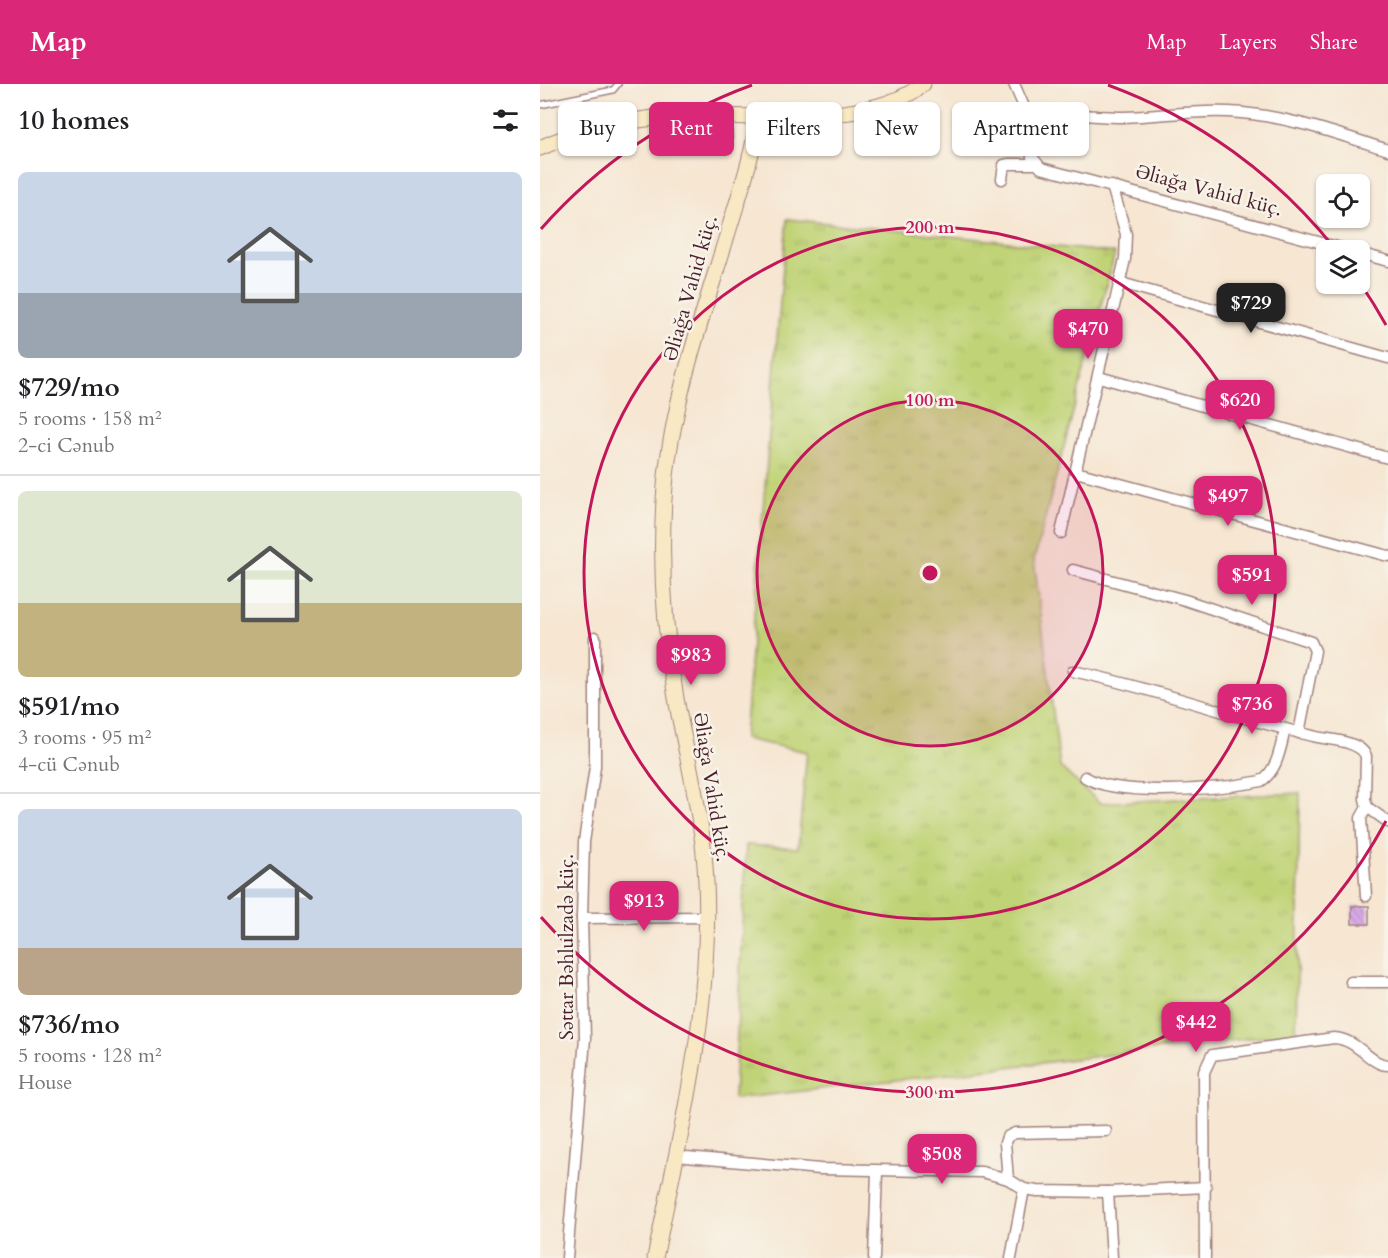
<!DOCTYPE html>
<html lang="en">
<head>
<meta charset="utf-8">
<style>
	:root { --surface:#fff; --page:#f2f2f2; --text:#202124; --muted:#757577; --line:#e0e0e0; --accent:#db2777 }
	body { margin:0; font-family:Cardo,serif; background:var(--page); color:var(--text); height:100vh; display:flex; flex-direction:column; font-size:22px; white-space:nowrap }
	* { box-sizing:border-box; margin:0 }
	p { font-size:20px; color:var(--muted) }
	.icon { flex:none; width:33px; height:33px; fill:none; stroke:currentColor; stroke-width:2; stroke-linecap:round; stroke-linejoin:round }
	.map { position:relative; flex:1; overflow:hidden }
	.drawer { display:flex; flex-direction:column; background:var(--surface); width:540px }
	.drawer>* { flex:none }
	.hud { position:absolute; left:18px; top:18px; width:570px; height:54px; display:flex; gap:12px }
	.tools { position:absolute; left:776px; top:90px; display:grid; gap:12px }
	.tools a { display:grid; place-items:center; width:54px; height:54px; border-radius:9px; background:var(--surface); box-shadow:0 2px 4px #0004; font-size:30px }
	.price { position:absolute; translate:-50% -51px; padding:0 14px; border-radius:12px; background:var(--accent); color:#fff; font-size:20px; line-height:39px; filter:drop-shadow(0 2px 3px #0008) }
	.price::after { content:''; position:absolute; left:50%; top:36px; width:18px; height:14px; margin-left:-9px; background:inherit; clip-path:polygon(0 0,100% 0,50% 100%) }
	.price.selected { background:#222; color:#fff }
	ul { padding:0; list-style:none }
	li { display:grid; align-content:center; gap:12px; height:318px; padding:0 18px }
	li+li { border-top:2px solid var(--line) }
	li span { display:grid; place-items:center; height:186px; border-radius:9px; color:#555 }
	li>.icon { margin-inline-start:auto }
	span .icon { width:108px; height:108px; fill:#fffc; stroke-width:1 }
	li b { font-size:26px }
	h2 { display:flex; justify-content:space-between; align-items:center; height:72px; padding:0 18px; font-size:26px }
	.tag { padding:0 21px; border-radius:9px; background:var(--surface); box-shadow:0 2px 4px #0004; font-size:21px; line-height:54px }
	.tag.selected { background:var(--accent); color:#fff }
	header { display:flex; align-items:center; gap:36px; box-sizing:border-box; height:84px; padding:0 30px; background:var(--accent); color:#fff }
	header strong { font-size:28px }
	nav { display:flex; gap:33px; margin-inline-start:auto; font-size:21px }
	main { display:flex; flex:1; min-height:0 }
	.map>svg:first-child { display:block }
	.grass { fill:url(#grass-tufts); stroke:#857950; stroke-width:1.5 }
	.building { fill:url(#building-back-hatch) }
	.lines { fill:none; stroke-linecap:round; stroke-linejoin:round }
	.lane-casing { stroke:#a0827e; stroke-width:8 }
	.street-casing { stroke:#a0827e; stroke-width:13 }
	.secondary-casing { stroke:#a0827e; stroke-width:17 }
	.lane { stroke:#fff; stroke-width:5 }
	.street { stroke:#fff; stroke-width:10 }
	.secondary { stroke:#f8e8c3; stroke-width:15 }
	.ring { fill:none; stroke:#c2185b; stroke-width:3 }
	.labels { text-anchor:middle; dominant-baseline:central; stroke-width:5; stroke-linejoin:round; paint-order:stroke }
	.street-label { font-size:20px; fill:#4a1f2b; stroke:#f7f3e8 }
	.centre { fill:#c2185b; stroke:#f7f3e8; stroke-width:3 }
	.ring-label { font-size:18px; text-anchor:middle; font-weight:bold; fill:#c2185b; stroke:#f7f3e8; stroke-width:5; stroke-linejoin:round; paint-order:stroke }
</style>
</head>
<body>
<header>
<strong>Map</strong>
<nav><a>Map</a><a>Layers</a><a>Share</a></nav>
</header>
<main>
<section class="drawer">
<h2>10 homes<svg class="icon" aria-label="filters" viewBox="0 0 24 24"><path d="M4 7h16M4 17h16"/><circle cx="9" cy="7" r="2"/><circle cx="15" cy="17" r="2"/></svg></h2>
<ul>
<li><span style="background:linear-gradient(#c9d6e8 65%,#9aa5b1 0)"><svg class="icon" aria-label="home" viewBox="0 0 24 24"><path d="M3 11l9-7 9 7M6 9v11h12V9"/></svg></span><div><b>$729/mo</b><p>5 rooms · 158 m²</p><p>2-ci Cənub</p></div></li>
<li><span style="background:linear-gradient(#dfe7d0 60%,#c2b280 0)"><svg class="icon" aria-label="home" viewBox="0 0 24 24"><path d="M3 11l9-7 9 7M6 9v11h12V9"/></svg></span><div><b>$591/mo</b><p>3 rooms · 95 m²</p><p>4-cü Cənub</p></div></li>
<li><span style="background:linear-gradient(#c9d6e8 75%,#b9a48a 0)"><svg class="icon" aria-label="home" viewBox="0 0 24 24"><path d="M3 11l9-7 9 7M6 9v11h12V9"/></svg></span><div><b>$736/mo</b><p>5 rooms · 128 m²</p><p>House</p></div></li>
</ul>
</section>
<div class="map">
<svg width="848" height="1174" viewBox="0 0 848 1174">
	<defs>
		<pattern id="grass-tufts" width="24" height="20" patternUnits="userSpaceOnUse" patternTransform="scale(1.5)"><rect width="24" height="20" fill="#c0d376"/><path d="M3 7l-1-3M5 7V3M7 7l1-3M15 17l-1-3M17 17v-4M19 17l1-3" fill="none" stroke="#a6b566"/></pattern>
		<pattern id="building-back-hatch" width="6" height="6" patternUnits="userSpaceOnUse" patternTransform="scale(1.5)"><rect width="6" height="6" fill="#d9abe9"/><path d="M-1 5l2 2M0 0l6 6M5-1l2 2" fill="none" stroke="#b28bbd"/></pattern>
	</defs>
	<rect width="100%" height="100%" fill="#f7f3e8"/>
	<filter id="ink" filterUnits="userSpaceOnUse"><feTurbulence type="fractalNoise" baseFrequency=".0167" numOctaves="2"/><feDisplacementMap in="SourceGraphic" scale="12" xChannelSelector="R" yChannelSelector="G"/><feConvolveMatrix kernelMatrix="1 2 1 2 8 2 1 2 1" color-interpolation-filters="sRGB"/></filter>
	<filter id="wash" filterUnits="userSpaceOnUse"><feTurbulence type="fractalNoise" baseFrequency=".008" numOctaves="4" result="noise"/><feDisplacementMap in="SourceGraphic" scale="24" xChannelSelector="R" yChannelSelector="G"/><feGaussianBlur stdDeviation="1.35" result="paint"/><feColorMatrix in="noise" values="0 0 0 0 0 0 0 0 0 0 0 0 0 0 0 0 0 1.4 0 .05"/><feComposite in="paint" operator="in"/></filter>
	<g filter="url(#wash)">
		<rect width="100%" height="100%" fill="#f6e6d2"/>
		<path class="grass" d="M247,135l328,34 -81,307 26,207 40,36 200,-10 -4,240 -562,66 12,-254 52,3 9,-96 -63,-13z"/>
		<g id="blocks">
			<g class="building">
				<path d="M192,44l1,19 -56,2 -1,-19z"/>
				<rect x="812" y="822" width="17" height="18"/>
			</g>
		</g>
	</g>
	<g filter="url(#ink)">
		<use href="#blocks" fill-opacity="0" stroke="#a0827e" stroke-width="1.5"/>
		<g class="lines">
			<defs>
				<path id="lane" d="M0,21l73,-15 5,-6"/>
				<g id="street">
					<path d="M474,0l14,32 4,41 9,11 307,82"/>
					<path d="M488,32c33,-5 64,1 96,1 35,-1 70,-7 105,-5 56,3 106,21 159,38"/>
					<path d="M462,95l2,-14 4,-1h28"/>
					<path d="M819,169l29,8"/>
					<path d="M581,199l267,75"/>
					<path d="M559,293l289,81"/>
					<path d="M536,388l312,84"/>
					<path d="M521,449l64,-274 1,-25 -14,-48"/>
					<path d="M533,486l112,30 126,42 4,9 -16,82"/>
					<path d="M533,587c83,18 162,47 244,66 14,3 43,4 49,19l-1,43 2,8 21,15"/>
					<path d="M545,693c33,21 137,12 176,4 17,-11 19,-33 24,-51"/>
					<path d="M826,812l-5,-78 6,-11"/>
					<path d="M42,834l124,-1"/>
					<path d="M811,898h37"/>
					<path d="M135,1072l145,13 162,3 26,7 16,10 13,2 71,1 98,-5"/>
					<path d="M468,1095l-3,-36 2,-6 8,-4 91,-2"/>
					<path d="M568,1108l4,66"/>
					<path d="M27,1174l18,-220 -3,-120 2,-76 11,-75v-130"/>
					<path d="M334,1174l3,-87"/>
					<path d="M471,1174l13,-69"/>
					<path d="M665,1174l-1,-186 8,-17 122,-17c24,1 36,27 54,27"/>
				</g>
				<g id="secondary">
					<path d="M0,64c41,-19 83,-28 128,-31 70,-5 200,14 255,-33"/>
					<path d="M115,1174c27,-132 62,-269 49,-404 -5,-53 -19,-104 -28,-156 -11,-63 -16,-133 -12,-198 5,-88 36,-176 62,-261 12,-41 27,-81 32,-124"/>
				</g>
			</defs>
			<use href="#lane" class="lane-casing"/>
			<use href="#street" class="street-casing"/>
			<use href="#secondary" class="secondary-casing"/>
			<use href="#lane" class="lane"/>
			<use href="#street" class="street"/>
			<use href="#secondary" class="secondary"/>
		</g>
	</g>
	<circle cx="390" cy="489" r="173" fill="#c2185b" fill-opacity=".12"/>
	<g class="ring">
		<circle cx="390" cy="489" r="173"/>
		<circle cx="390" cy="489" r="346"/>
		<path d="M846 737A519 519 0 0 1 1 833M1 145A519 519 0 0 1 212 1M568 1A519 519 0 0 1 796 166M820 199A519 519 0 0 1 846 241"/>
	</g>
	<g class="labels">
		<g class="street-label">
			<text transform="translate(669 106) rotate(15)">Əliağa Vahid küç.</text>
			<text transform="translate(150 204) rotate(-74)">Əliağa Vahid küç.</text>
			<text transform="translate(172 703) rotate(81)">Əliağa Vahid küç.</text>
			<text transform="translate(26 863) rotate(-90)">Səttar Bəhlulzadə küç.</text>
		</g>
	</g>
	<circle cx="390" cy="489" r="9" class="centre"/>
	<g class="ring-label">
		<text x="390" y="149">200 m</text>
		<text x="390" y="322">100 m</text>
		<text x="390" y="1014">300 m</text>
	</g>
</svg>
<div class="tools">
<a><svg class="icon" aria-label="locate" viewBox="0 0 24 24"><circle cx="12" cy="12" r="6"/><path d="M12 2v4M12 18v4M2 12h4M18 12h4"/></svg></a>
<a><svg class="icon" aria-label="layers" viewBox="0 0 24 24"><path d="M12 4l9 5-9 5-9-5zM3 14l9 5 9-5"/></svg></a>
</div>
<b class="price selected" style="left:711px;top:250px">$729</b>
<b class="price" style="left:548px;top:276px">$470</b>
<b class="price" style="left:700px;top:347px">$620</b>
<b class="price" style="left:688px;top:443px">$497</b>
<b class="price" style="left:712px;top:522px">$591</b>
<b class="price" style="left:151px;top:602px">$983</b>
<b class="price" style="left:712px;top:651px">$736</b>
<b class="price" style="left:104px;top:848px">$913</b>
<b class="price" style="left:656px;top:969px">$442</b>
<b class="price" style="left:402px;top:1101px">$508</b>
<div class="hud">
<a class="tag">Buy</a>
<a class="tag selected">Rent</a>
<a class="tag">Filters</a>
<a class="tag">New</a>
<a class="tag">Apartment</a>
</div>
</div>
</main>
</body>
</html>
